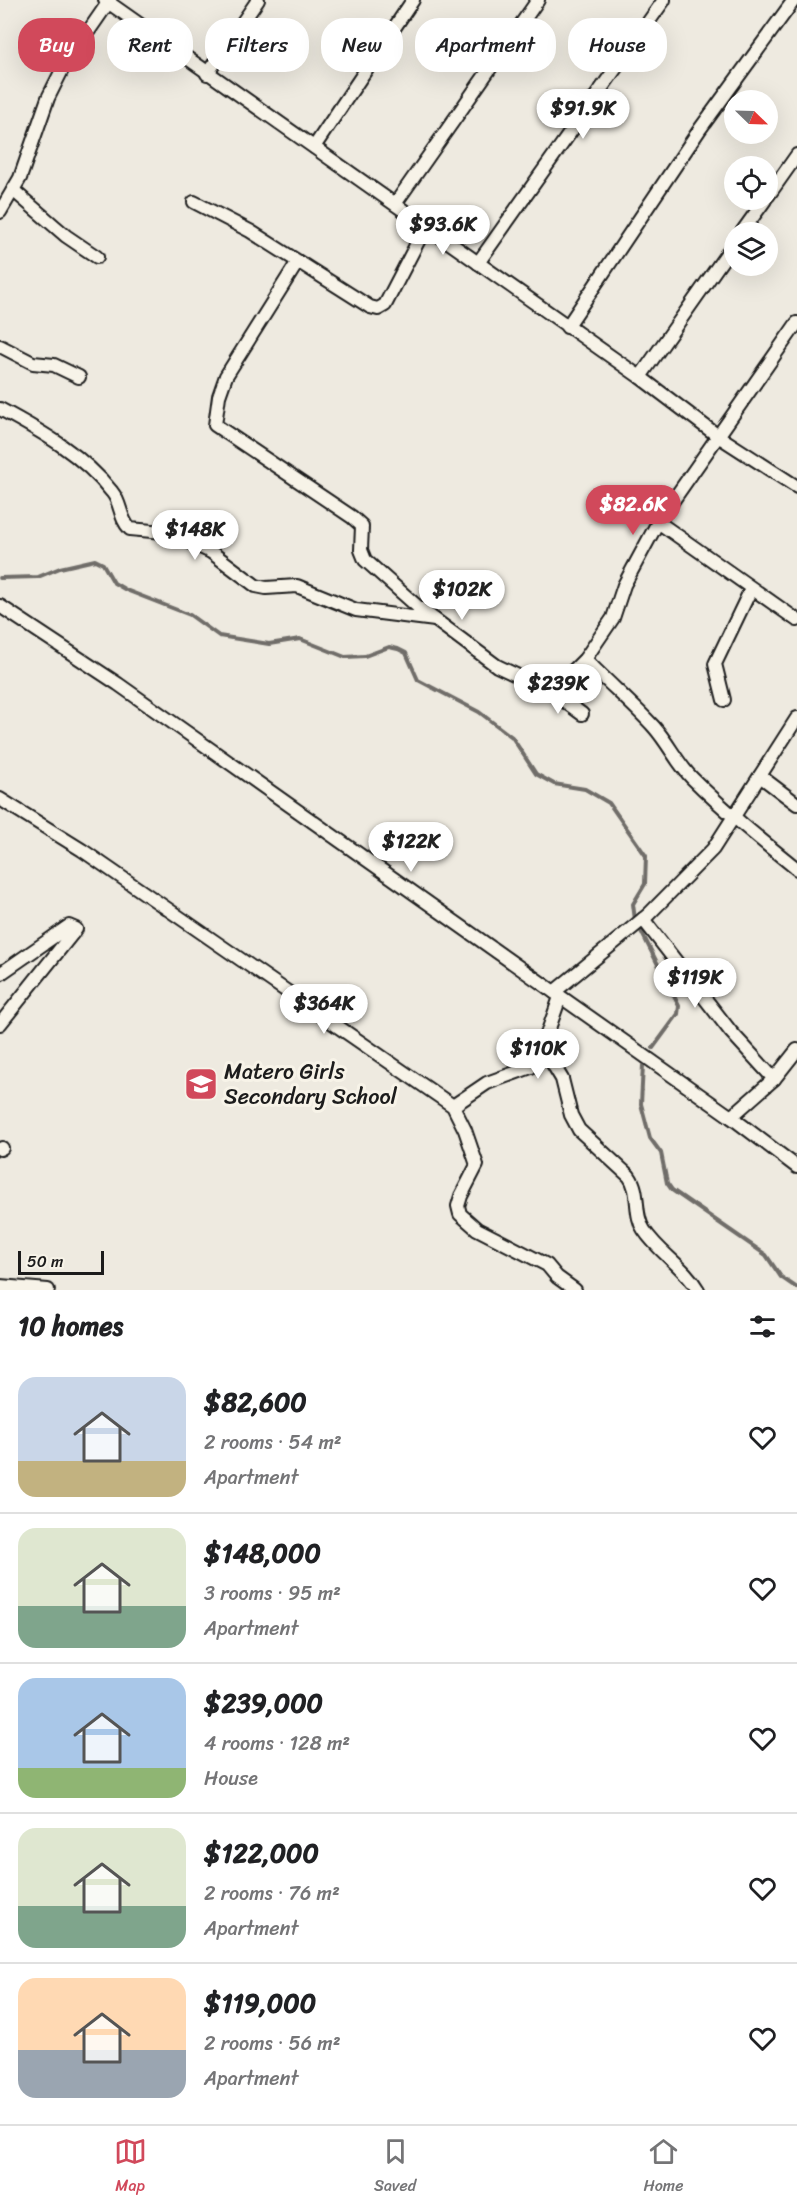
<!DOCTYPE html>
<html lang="en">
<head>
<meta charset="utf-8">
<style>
	:root { --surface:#fff; --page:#f2f2f2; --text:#202124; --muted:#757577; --line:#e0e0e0; --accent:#d1495b }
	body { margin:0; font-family:Sriracha,sans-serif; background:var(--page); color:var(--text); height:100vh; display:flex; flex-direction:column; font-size:22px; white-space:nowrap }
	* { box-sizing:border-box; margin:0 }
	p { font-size:20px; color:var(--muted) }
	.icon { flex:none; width:33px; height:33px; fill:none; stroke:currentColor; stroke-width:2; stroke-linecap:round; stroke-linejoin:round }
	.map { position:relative; height:1290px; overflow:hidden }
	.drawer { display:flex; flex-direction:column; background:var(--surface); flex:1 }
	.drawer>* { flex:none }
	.hud { position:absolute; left:18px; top:18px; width:762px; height:54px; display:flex; gap:12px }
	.needle { width:39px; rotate:113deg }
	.controls { position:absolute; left:724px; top:90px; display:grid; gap:12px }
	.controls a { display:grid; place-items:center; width:54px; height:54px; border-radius:50%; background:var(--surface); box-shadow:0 6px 24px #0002; font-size:30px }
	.scale { position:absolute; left:18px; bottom:15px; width:86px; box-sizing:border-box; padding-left:6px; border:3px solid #1c1c1c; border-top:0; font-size:16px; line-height:21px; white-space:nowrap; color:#1c1c1c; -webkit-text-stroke:4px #f7f3e8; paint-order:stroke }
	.price { position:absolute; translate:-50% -51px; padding:0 14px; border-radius:21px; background:#fff; color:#222; font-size:20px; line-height:39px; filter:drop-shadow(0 2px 3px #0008) }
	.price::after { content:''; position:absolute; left:50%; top:36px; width:18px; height:14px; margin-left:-9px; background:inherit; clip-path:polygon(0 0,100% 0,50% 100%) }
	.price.on { background:var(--accent); color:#fff }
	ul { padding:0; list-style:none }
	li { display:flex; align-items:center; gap:18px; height:150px; padding:0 18px }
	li+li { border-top:2px solid var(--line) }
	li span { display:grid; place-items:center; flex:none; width:168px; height:120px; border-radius:18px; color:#555 }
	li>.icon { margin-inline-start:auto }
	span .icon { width:72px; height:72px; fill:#fffc; stroke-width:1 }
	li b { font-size:26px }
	h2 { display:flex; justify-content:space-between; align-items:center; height:72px; padding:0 18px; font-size:26px }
	.pill { padding:0 21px; border-radius:24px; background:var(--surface); box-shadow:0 6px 24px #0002; font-size:21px; line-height:54px }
	.pill.on { background:var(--accent); color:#fff }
	.menu { display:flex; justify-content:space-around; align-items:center; height:84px; border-top:2px solid var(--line); background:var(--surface); font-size:16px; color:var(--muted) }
	.menu a { display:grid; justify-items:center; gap:3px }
	.menu .on { color:var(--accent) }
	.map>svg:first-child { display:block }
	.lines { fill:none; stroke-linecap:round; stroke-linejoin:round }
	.stream { stroke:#6f6d69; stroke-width:4 }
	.minor-casing { stroke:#1c1c1c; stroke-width:16 }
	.minor { stroke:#f7f3e8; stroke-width:12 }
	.labels { text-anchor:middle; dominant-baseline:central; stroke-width:6; stroke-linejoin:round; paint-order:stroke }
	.poi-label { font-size:22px; fill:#1c1c1c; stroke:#f7f3e8; text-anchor:start }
</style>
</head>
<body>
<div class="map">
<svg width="797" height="1290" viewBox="0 0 797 1290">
	<rect width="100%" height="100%" fill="#eeeae0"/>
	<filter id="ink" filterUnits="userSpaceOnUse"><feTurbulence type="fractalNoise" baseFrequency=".0167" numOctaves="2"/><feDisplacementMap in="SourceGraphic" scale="12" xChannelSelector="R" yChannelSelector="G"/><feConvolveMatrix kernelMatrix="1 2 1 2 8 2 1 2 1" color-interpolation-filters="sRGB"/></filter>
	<g filter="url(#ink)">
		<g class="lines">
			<g class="stream">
				<path d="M0,578l38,-1 22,-9 35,-8 8,4 11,19 12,7 64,25 29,21 50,8 31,-5 45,18 20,-1 24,-9 9,2 8,4 12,27 61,32 33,25 24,37 18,10 31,5 24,14 37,53 -1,28 -12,20 2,16"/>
				<path d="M640,929l39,77 -1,8 -25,34"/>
				<path d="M643,1065l-2,39 9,34 11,15 6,30 5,7 94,65 15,22 16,11"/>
			</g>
			<defs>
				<g id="minor">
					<path d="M105,0l535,377 78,59 79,51"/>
					<path d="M207,74l51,-74"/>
					<path d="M314,147l99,-147"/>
					<path d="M13,190l53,46 31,21"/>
					<path d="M768,196l29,-41"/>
					<path d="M194,202l56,29 120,76 8,2 7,-4 41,-79"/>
					<path d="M395,204l143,-204"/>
					<path d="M0,212l20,-34 28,-80 15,-30 47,-68"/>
					<path d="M742,232l23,-32"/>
					<path d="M297,263l-71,113 -7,20 -4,29 137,92 10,9 -1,24 4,10 53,47 79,59 55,26 33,-33 28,-41 11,-33 34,-63 139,-199"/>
					<path d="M478,263l186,-263"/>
					<path d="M567,327l133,-198 94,-129"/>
					<path d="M0,346l33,17 21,2 25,12"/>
					<path d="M640,377l95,-135"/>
					<path d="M0,409c41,22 83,46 112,83 10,12 7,26 18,37l33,3 27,10 21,10 45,34 10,2 31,-2 59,24 79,10"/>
					<path d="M658,522l139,98"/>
					<path d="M0,606l118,78 613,433 66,50"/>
					<path d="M585,659c22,23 47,44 69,68 15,17 23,36 38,51 33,33 69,62 105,91"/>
					<path d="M552,692l30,22"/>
					<path d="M724,700l-9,-36 36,-75"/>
					<path d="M760,776l37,28"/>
					<path d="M0,799l82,51 371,256 12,24 12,35 -16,31 -3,10 2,8 17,15 70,36 10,12 18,13"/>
					<path d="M643,919l88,113 43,47"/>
					<path d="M0,974l69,-48 7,3 -76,95"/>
					<path d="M554,992l94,-77 65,-66 84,-131"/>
					<path d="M542,1046l20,33 9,36 8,15 50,46c12,16 4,38 15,54 15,23 40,36 54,60"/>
					<path d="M453,1106l34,-23 44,-16 8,-10 21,-60"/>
					<path d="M731,1117l43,-38 23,-29"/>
					<path d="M0,1149l2,-1"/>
					<path d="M0,1286l48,4"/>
				</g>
			</defs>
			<use href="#minor" class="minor-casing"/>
			<use href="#minor" class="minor"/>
		</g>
	</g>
	<defs>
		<symbol id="school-square" viewBox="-11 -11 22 22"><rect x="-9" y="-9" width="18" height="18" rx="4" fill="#d1495b" stroke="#f7f3e8"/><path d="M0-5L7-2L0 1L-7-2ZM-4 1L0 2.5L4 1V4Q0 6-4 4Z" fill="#fff"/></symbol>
	</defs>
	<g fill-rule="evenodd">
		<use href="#school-square" x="182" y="1065" width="38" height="38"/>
	</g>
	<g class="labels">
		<g class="poi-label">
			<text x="224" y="1071">Matero Girls<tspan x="224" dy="25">Secondary School</tspan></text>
		</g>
	</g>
</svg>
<div class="controls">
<a><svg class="needle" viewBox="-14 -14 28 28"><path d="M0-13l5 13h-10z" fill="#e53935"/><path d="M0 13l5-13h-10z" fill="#757577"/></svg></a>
<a><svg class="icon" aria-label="locate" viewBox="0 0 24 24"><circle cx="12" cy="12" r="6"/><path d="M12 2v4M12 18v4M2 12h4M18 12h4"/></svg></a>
<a><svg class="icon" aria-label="layers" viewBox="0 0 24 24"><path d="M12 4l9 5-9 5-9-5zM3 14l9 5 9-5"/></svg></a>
</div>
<div class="scale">50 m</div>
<b class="price" style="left:583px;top:140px">$91.9K</b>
<b class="price" style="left:443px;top:256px">$93.6K</b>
<b class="price on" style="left:633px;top:536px">$82.6K</b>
<b class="price" style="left:195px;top:561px">$148K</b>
<b class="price" style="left:462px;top:621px">$102K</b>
<b class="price" style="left:558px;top:715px">$239K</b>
<b class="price" style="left:411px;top:873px">$122K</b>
<b class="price" style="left:695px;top:1009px">$119K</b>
<b class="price" style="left:324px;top:1035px">$364K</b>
<b class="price" style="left:538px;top:1080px">$110K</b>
<div class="hud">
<a class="pill on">Buy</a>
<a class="pill">Rent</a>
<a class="pill">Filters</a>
<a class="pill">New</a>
<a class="pill">Apartment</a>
<a class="pill">House</a>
</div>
</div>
<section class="drawer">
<h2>10 homes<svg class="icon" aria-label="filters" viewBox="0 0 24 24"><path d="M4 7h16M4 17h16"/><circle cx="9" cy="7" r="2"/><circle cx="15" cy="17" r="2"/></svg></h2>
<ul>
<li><span style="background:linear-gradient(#c9d6e8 70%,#c2b280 0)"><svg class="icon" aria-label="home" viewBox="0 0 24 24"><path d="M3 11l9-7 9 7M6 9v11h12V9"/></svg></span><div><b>$82,600</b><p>2 rooms · 54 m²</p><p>Apartment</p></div><svg class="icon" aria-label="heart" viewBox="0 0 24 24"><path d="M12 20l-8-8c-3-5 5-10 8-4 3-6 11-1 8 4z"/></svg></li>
<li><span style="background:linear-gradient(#dfe7d0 65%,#7fa58c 0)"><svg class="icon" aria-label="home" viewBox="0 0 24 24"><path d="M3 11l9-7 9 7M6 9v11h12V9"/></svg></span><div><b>$148,000</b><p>3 rooms · 95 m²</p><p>Apartment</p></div><svg class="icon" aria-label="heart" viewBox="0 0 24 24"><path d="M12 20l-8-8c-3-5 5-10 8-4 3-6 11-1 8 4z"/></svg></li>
<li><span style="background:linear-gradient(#a9c7e8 75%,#8fb573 0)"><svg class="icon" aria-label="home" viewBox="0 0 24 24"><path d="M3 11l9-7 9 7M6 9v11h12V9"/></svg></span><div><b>$239,000</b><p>4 rooms · 128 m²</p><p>House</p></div><svg class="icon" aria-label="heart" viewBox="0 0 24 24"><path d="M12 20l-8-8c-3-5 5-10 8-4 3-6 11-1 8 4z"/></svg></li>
<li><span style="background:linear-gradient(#dfe7d0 65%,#7fa58c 0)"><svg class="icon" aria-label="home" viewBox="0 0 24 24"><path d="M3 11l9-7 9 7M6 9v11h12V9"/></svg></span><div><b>$122,000</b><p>2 rooms · 76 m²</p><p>Apartment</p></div><svg class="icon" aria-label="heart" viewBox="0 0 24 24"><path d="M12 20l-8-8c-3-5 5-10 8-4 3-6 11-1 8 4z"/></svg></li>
<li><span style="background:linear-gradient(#ffd9b3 60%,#9aa5b1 0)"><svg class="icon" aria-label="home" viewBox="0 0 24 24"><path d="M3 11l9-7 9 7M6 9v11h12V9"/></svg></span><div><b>$119,000</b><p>2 rooms · 56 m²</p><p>Apartment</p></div><svg class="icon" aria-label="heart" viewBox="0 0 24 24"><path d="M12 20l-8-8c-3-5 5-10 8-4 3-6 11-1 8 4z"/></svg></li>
</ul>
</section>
<nav class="menu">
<a class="on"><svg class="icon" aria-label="map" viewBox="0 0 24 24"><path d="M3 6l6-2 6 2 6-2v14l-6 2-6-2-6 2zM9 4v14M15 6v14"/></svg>Map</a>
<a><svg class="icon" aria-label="saved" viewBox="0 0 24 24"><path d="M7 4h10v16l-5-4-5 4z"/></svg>Saved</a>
<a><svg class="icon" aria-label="home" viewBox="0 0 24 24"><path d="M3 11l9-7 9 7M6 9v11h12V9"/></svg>Home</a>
</nav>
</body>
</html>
